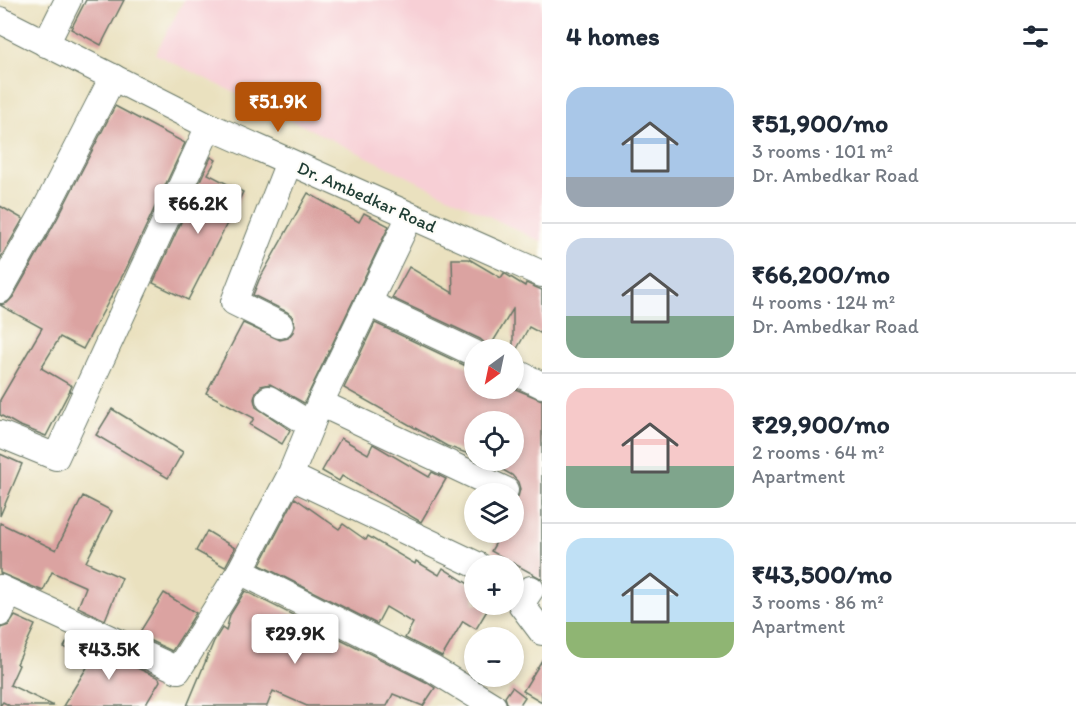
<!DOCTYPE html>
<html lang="en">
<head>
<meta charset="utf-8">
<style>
	:root { --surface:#fff; --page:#f6f6f7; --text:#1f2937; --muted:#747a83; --line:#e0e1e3; --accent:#b45309 }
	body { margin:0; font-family:Itim,sans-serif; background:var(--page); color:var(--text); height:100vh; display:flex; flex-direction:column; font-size:22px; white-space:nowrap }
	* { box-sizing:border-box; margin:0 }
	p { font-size:20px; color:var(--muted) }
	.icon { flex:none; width:33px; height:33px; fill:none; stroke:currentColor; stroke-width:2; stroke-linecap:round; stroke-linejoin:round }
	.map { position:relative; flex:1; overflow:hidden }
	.panel { display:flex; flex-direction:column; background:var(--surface); width:534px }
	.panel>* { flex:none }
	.needle { width:39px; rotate:213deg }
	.tools { position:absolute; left:464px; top:339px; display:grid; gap:12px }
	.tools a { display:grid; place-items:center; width:60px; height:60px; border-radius:50%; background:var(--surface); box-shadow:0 3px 9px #0003; font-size:30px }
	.price { position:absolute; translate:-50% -51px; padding:0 14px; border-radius:6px; background:#fff; color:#222; font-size:20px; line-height:39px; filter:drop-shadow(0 2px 3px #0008) }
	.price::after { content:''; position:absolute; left:50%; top:36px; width:18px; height:14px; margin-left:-9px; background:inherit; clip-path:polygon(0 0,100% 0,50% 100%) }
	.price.current { background:var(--accent); color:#fff }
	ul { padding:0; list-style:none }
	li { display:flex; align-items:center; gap:18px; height:150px; padding:0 24px }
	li+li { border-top:2px solid var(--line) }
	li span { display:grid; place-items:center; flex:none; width:168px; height:120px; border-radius:18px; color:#555 }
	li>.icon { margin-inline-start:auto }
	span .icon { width:72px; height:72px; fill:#fffc; stroke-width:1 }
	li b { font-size:26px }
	h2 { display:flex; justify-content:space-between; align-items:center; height:72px; padding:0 24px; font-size:26px }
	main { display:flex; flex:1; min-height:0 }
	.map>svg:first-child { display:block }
	.built { fill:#f7cfd5 }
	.building { fill:#dba3a1 }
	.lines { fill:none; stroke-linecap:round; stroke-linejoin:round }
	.minor-casing { stroke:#667665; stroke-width:28 }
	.minor { stroke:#fff; stroke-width:26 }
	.labels { text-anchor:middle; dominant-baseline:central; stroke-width:4.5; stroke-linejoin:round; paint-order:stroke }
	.street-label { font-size:18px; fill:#1f3d34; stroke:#fdfcf7 }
</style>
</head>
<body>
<main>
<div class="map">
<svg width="542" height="706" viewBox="0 0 542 706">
	<rect width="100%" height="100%" fill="#fdfcf7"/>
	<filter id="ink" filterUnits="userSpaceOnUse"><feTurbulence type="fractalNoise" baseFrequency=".0167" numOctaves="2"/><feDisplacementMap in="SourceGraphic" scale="12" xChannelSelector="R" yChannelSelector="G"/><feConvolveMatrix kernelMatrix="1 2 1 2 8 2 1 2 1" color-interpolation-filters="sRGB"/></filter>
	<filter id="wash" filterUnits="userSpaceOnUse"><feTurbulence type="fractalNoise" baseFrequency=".008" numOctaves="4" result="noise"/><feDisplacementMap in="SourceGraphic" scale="24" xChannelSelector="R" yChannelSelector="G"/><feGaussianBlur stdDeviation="1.35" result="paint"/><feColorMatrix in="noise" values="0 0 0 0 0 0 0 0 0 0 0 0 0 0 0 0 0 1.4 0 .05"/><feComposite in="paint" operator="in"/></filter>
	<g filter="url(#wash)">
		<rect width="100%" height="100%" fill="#eae1bf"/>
		<path class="built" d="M184,0h358v242l-387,-188z"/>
		<g id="blocks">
			<g class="building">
				<path d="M86,0h38l-23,45 -30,-16z"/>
				<path d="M115,106l70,37 -59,126 -43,80 -23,-12 -19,31 31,18 -26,50 -28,-11 -18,-10v-15l42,-72 -42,-23 7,-2 6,-6 44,-78z"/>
				<path d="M211,157l5,3 -8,14 35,18 -55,108 -35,-17z"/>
				<path d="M308,193l51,29 5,-9 25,13 -85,177 -34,-19 -9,2 -5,6 -2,7 2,8 34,23 -8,14 -32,-19 4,-7 -48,-25 37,-70 37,17 8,-2 5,-6 2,-7 -3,-9 -5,-4 -34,-17 6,-15z"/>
				<path d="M0,206l23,13 -23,40z"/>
				<path d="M452,259h17l32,19 3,-5 21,13 1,-3 16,7v44l-13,-7 -16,29v-47l-25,41 -2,-6 -6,-5 -88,-41 17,-31 44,26z"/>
				<path d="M375,323l93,44 6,1v20h39l29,12v179l-51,-28 11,-19h11v-29l5,-6 2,-8 -2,-7 -6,-7 -27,-15h28v-38h-39v34l-27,-10 -103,-58z"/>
				<path d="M112,409l71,43 -15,26 -72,-43z"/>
				<path d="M341,438l27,16 5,-10 56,33 3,-5 14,7 -25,43 -79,-46 -3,5 -17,-10z"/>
				<path d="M0,454l22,10 -22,52z"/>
				<path d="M83,496l29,15 -26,51 36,16 -17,42 -27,-13 8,-20 -34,-15 -9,19 -43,-18v-50l56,27z"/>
				<path d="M295,498l44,31 4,-5 23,16 2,-4 47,28 1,-3 23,14 4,-7 24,15 7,6v15h17l-15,25 -13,-8 -21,36 -37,-19 8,-15 -27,-16 -9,17 -117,-59z"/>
				<path d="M207,531l28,17 -10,19 -29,-16z"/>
				<path d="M245,591l181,91 9,6 -12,18 -30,-12 -6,12h-80l-34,-15 -6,15h-80l27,-65 8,-13 4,3 4,-16z"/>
				<path d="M164,593l32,20 -24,38 -34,-16z"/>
				<path d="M15,616l20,9 -18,39 2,1 -9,20 44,21h-44l-7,-4 -3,4v-78l9,-3z"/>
				<path d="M70,637l89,41 1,3 -15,25h-82l28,-45 -27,-14z"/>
				<path d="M542,660v42l-19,-11z"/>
				<path d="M512,687l13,10 -6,9h-11l-3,-9z"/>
			</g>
		</g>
	</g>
	<g filter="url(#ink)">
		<use href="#blocks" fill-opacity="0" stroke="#667665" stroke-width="1.5"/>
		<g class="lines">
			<defs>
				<g id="minor">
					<path d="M0,20l209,106 333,148"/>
					<path d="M46,44l22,-44"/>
					<path d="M0,290l44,-78 69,-135"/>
					<path d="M368,303l106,50"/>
					<path d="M280,325l-46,-23 55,-140"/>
					<path d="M513,371l29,14"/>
					<path d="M269,399l42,26"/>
					<path d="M320,403l185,87"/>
					<path d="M0,434l56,23 153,-331"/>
					<path d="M290,476l189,90"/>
					<path d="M240,571l193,98 60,37"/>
					<path d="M0,588l178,82 62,-99 50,-95 30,-73 90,-187"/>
					<path d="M531,589l-10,15 21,28"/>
					<path d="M0,613l9,-20"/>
				</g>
			</defs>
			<use href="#minor" class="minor-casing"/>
			<use href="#minor" class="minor"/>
		</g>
	</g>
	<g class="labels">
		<g class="street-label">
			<text transform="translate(367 197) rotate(24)">Dr. Ambedkar Road</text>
		</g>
	</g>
</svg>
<div class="tools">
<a><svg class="needle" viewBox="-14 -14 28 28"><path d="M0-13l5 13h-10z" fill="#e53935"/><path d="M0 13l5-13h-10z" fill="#747a83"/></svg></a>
<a><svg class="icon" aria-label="locate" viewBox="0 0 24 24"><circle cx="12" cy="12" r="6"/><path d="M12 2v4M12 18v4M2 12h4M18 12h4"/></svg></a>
<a><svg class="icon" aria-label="layers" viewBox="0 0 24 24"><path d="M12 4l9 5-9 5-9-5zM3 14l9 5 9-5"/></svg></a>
<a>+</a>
<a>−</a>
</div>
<b class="price current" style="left:278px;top:133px">₹51.9K</b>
<b class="price" style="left:198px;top:235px">₹66.2K</b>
<b class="price" style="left:295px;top:665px">₹29.9K</b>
<b class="price" style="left:109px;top:681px">₹43.5K</b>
</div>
<section class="panel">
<h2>4 homes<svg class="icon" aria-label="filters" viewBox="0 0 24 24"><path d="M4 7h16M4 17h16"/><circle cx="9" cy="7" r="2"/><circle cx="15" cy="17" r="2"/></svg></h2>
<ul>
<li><span style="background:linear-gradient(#a9c7e8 75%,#9aa5b1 0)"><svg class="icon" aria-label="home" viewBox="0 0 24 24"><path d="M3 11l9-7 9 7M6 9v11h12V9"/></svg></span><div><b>₹51,900/mo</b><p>3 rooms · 101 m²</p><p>Dr. Ambedkar Road</p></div></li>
<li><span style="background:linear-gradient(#c9d6e8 65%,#7fa58c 0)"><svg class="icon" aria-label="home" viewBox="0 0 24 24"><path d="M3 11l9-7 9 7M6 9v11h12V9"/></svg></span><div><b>₹66,200/mo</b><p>4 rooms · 124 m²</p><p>Dr. Ambedkar Road</p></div></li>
<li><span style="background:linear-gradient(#f6c9c9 65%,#7fa58c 0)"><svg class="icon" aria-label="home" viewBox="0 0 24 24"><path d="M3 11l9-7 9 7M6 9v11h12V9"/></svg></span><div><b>₹29,900/mo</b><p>2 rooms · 64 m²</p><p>Apartment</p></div></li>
<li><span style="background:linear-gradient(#bfe0f5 70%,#8fb573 0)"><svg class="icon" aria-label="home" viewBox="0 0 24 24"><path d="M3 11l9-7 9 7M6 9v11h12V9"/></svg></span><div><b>₹43,500/mo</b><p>3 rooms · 86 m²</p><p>Apartment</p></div></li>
</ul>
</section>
</main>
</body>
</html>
